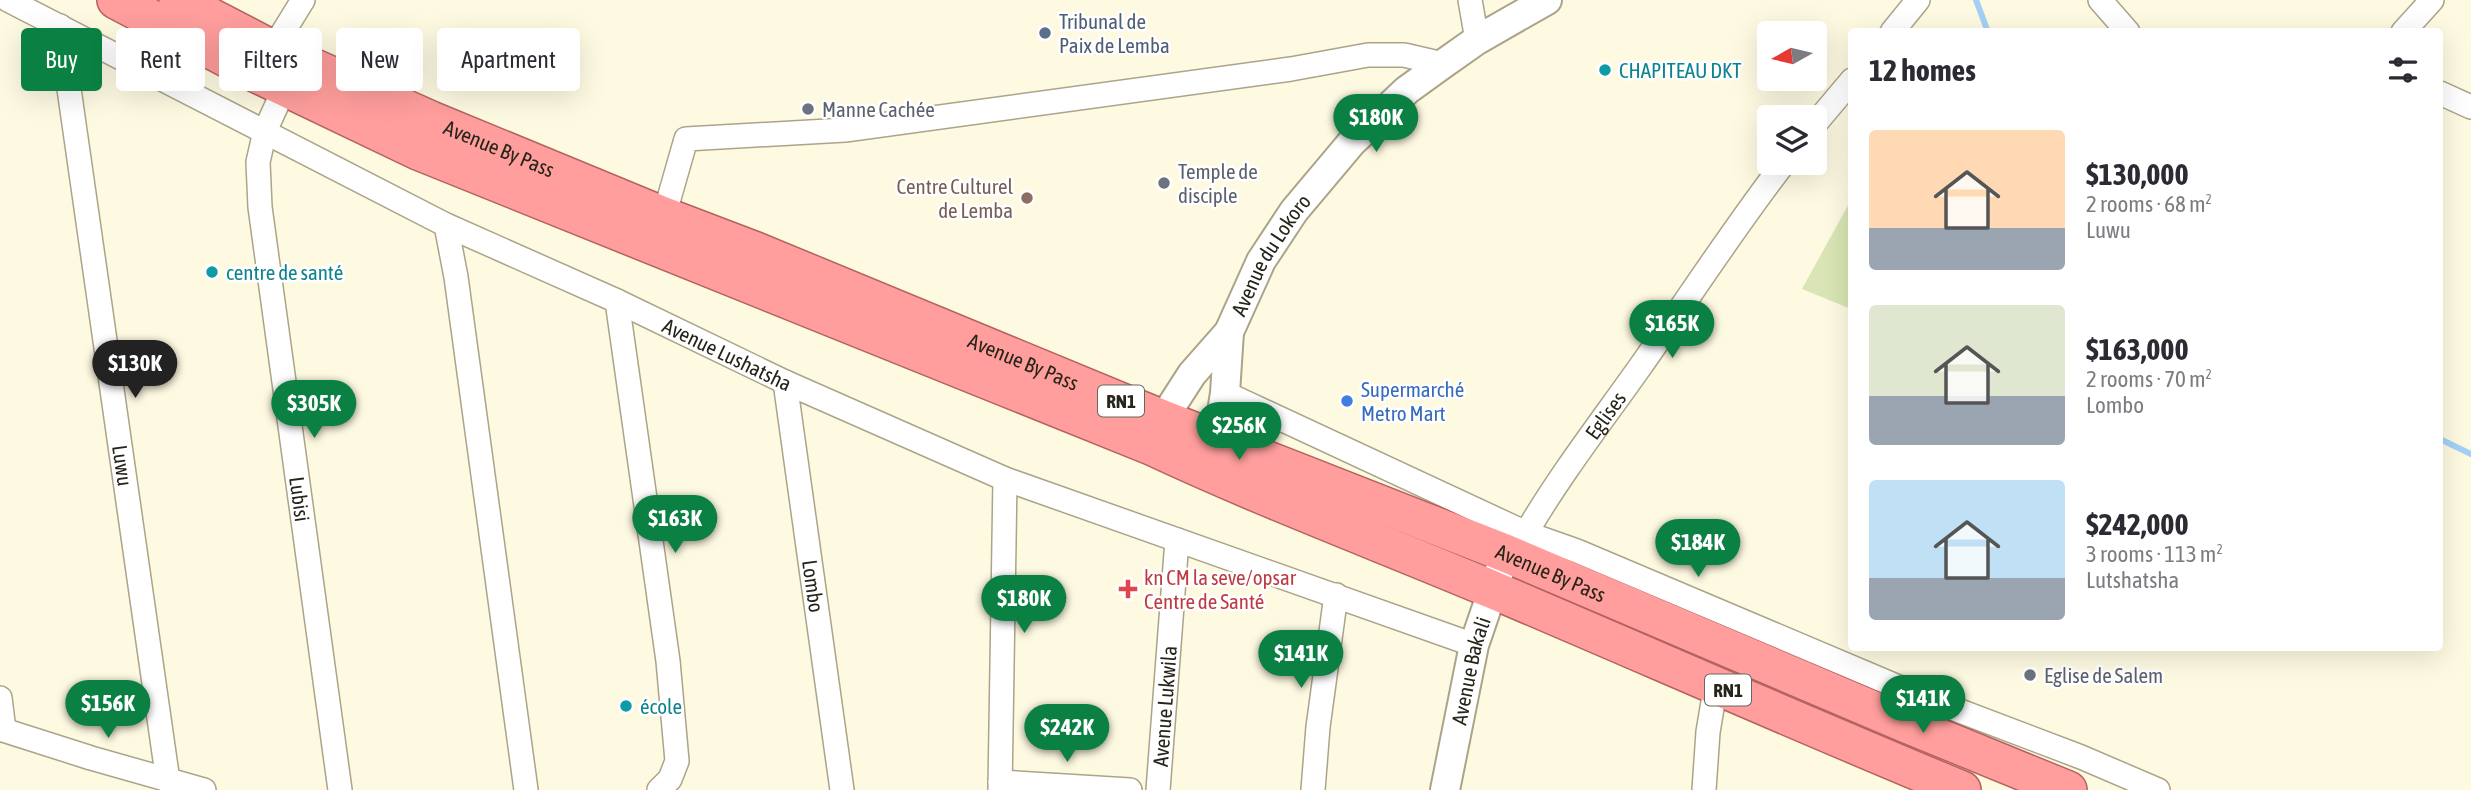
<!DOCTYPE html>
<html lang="en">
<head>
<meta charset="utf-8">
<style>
	:root { --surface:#fff; --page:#f2f2f3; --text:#2b2b33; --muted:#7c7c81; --accent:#0b8043 }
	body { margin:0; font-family:"Asap Condensed",sans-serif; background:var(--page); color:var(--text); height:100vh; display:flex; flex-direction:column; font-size:26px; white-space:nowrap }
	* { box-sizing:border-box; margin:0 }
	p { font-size:23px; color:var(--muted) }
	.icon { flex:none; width:38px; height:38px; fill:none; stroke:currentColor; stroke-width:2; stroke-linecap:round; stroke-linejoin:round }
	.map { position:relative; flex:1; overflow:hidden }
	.drawer { position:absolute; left:1848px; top:28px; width:595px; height:623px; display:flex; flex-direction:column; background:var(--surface); border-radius:7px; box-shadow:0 7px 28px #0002 }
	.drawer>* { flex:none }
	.top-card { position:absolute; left:21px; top:28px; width:665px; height:63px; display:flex; gap:14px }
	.needle { width:46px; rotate:262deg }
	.fabs { position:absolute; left:1757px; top:21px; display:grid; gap:14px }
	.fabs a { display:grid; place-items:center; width:70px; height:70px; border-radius:7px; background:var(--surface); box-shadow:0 7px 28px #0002; font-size:35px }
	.price { position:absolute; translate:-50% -60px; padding:0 16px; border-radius:24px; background:var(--accent); color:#fff; font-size:23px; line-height:46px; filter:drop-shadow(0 2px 4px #0008) }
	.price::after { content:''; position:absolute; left:50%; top:42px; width:21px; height:16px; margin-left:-10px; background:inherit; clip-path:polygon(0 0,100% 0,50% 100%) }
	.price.on { background:#222; color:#fff }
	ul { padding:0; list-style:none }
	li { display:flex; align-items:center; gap:21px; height:175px; padding:0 21px }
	li span { display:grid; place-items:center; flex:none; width:196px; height:140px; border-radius:7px; color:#555 }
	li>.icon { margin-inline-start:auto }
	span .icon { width:84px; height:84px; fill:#fffc; stroke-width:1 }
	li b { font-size:30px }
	h2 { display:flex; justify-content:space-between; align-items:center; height:84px; padding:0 21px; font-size:30px }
	.tag { padding:0 24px; border-radius:7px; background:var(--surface); box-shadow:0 7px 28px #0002; font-size:24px; line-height:63px }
	.tag.on { background:var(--accent); color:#fff }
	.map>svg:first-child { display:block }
	.green { fill:#d9e5b4 }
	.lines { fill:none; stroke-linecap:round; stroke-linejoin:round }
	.stream { stroke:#a4d0f7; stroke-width:6 }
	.minor-casing { stroke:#aba489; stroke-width:26 }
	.tertiary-casing { stroke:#aba489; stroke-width:32 }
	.trunk-casing { stroke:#b3635f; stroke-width:40 }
	.minor { stroke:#fff; stroke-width:23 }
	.tertiary { stroke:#fff; stroke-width:28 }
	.trunk { stroke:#ff9e9c; stroke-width:37 }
	.service-dot { fill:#5c6f8a; stroke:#fff; stroke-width:2.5 }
	.culture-dot { fill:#0f9aa8; stroke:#fff; stroke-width:2.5 }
	.worship-dot { fill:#6b7280; stroke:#fff; stroke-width:2.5 }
	.education-dot { fill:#8d6e63; stroke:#fff; stroke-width:2.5 }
	.shop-dot { fill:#3f7fe0; stroke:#fff; stroke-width:2.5 }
	.health-dot { fill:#e0444e; stroke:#fff; stroke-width:2.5 }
	.labels { text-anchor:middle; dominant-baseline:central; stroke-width:5; stroke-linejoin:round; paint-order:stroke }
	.shield { fill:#fff; stroke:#68665f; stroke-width:2 }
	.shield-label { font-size:19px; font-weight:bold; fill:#27251a }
	.service-label { font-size:21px; fill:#4e5e75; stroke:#fff; text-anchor:start }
	.culture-label { font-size:21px; fill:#0d838f; stroke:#fff; text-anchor:start }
	.worship-label { font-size:21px; fill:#5b616d; stroke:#fff; text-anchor:start }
	.street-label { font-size:21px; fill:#27251a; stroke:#fff }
	.education-label { font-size:21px; fill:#785e54; stroke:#fff; text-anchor:end }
	.shop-label { font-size:21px; fill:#366cbe; stroke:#fff; text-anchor:start }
	.health-label { font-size:21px; fill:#be3a42; stroke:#fff; text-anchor:start }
</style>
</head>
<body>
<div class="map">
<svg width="2471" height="790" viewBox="0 0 2471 790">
	<rect width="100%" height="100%" fill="#fef9e1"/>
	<path class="green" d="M1851,200v109l-49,-20z"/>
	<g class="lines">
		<g class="stream">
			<path d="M1976,0l12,32"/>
			<path d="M2440,439l31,15"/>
		</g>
		<defs>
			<g id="minor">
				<path id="s1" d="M8,0l438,225 171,76 168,81 220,97 469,166"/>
				<path d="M1470,0l7,40"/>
				<path d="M2100,0l28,32"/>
				<path id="s2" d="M60,26l108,755"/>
				<path d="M1892,32l26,-32"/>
				<path d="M2403,32l29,-32"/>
				<path d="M266,60l37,-60"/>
				<path id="s3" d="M285,87l-20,44 -7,31 2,45 80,583"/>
				<path d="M2440,93l31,14"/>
				<path d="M1815,124l37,-44"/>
				<path d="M664,216l22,-77 159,-9 446,-61 77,-14h36l39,9"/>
				<path d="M446,225l10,52 70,513"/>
				<path d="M617,301l51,360 9,100 -7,18 -11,11"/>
				<path id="s4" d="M785,382l57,408"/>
				<path d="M1225,393l301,140 51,18 338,143 166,63 77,33"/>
				<path id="s5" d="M1526,533c34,-58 75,-111 114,-166 48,-68 93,-138 144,-204"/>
				<path d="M0,698l4,32"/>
				<path d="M0,729l91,29 113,32"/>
				<path d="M1000,782l130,8"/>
				<path d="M1000,790l5,-311"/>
				<path id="s6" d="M1158,790l19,-250"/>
				<path d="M1313,790l5,-63 18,-132"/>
				<path d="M1704,790l4,-58 8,-48"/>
			</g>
			<g id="tertiary">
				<path id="s7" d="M1155,437l8,-18 29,-45 37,-42 32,-71 33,-50 58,-69 55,-52 36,-26 34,-24 70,-40"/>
				<path d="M1215,457l10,-64 4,-61"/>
				<path id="s8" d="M1445,790l29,-145 25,-73"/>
			</g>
			<g id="trunk">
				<path d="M116,0l141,74 161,77 733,295c113,53 231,97 347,146 155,66 309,134 464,198"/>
				<path id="s9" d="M178,0l94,49 159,71 233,96 92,35 407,168 342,134 399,170 164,67"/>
			</g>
		</defs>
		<use href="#minor" class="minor-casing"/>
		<use href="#tertiary" class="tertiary-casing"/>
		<use href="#trunk" class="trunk-casing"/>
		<use href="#minor" class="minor"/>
		<use href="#tertiary" class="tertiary"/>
		<use href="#trunk" class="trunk"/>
	</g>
	<circle class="service-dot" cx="1045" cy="33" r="7"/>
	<g class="culture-dot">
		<circle cx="1605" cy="70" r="7"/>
		<circle cx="212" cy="272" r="7"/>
		<circle cx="626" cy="706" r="7"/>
	</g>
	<g class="worship-dot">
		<circle cx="808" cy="109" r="7"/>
		<circle cx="1164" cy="183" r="7"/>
		<circle cx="2030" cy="675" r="7"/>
	</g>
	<circle class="education-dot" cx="1027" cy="198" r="7"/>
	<circle class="shop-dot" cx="1347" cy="401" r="7"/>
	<path class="health-dot" d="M1124.5 578.5h7v7h7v7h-7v7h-7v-7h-7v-7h7z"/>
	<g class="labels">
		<g class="shield">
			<rect x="1098" y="385.5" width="46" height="31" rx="5"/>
			<rect x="1705" y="674.5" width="46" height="31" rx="5"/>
		</g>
		<g class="shield-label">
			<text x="1121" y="401">RN1</text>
			<text x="1728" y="690">RN1</text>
		</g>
		<g class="service-label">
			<text x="1059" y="21">Tribunal de<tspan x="1059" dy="24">Paix de Lemba</tspan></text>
		</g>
		<g class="culture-label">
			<text x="1619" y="70">CHAPITEAU DKT</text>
			<text x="226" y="272">centre de santé</text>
			<text x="640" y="706">école</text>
		</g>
		<g class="worship-label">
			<text x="822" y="109">Manne Cachée</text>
			<text x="1178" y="171">Temple de<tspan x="1178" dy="24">disciple</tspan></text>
			<text x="2044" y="675">Eglise de Salem</text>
		</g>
		<g class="street-label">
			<text stroke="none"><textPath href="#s9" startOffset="354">Avenue By Pass</textPath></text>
			<text stroke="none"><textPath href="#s7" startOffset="217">Avenue du Lokoro</textPath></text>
			<text stroke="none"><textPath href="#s1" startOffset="802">Avenue Lushatsha</textPath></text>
			<text stroke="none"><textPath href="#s9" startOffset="920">Avenue By Pass</textPath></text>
			<text stroke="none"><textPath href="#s5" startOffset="142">Eglises</textPath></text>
			<text stroke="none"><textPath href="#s2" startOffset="444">Luwu</textPath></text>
			<text stroke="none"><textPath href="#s3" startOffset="420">Lubisi</textPath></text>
			<text stroke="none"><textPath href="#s9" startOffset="1488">Avenue By Pass</textPath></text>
			<text stroke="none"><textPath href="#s4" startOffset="206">Lombo</textPath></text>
			<text stroke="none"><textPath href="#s8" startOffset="122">Avenue Bakali</textPath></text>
			<text stroke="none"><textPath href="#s6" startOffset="84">Avenue Lukwila</textPath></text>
		</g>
		<g class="education-label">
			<text x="1013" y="186">Centre Culturel<tspan x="1013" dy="24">de Lemba</tspan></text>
		</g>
		<g class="shop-label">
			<text x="1361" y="389">Supermarché<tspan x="1361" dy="24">Metro Mart</tspan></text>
		</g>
		<g class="health-label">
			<text x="1144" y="577">kn CM la seve/opsar<tspan x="1144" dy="24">Centre de Santé</tspan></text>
		</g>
	</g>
</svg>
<div class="fabs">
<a><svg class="needle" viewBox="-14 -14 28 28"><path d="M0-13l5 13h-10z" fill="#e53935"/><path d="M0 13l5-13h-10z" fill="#7c7c81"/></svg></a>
<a><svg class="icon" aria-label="layers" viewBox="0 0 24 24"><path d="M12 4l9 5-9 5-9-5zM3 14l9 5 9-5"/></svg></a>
</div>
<b class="price" style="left:1376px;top:154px">$180K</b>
<b class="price" style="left:1672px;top:360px">$165K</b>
<b class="price on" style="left:135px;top:400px">$130K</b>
<b class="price" style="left:314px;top:440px">$305K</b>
<b class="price" style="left:1239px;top:462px">$256K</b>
<b class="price" style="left:675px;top:555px">$163K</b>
<b class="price" style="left:1698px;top:579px">$184K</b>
<b class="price" style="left:1024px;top:635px">$180K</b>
<b class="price" style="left:1301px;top:690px">$141K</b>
<b class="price" style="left:1923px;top:735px">$141K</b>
<b class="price" style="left:108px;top:740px">$156K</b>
<b class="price" style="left:1067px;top:764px">$242K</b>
<div class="top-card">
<a class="tag on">Buy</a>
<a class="tag">Rent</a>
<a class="tag">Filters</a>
<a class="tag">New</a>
<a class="tag">Apartment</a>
</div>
<section class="drawer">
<h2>12 homes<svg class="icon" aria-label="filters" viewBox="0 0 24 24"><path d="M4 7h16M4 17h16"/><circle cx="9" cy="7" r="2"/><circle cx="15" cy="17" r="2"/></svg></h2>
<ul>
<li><span style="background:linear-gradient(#ffd9b3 70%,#9aa5b1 0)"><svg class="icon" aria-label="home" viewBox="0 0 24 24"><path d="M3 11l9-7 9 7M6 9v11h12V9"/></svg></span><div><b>$130,000</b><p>2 rooms · 68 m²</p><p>Luwu</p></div></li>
<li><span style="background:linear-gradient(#dfe7d0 65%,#9aa5b1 0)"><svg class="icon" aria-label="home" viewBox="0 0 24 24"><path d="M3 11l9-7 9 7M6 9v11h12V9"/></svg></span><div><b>$163,000</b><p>2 rooms · 70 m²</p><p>Lombo</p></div></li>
<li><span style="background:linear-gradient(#bfe0f5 70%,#9aa5b1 0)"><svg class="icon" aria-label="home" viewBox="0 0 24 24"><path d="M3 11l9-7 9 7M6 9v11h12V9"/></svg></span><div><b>$242,000</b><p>3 rooms · 113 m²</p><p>Lutshatsha</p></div></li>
</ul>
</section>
</div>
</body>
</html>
